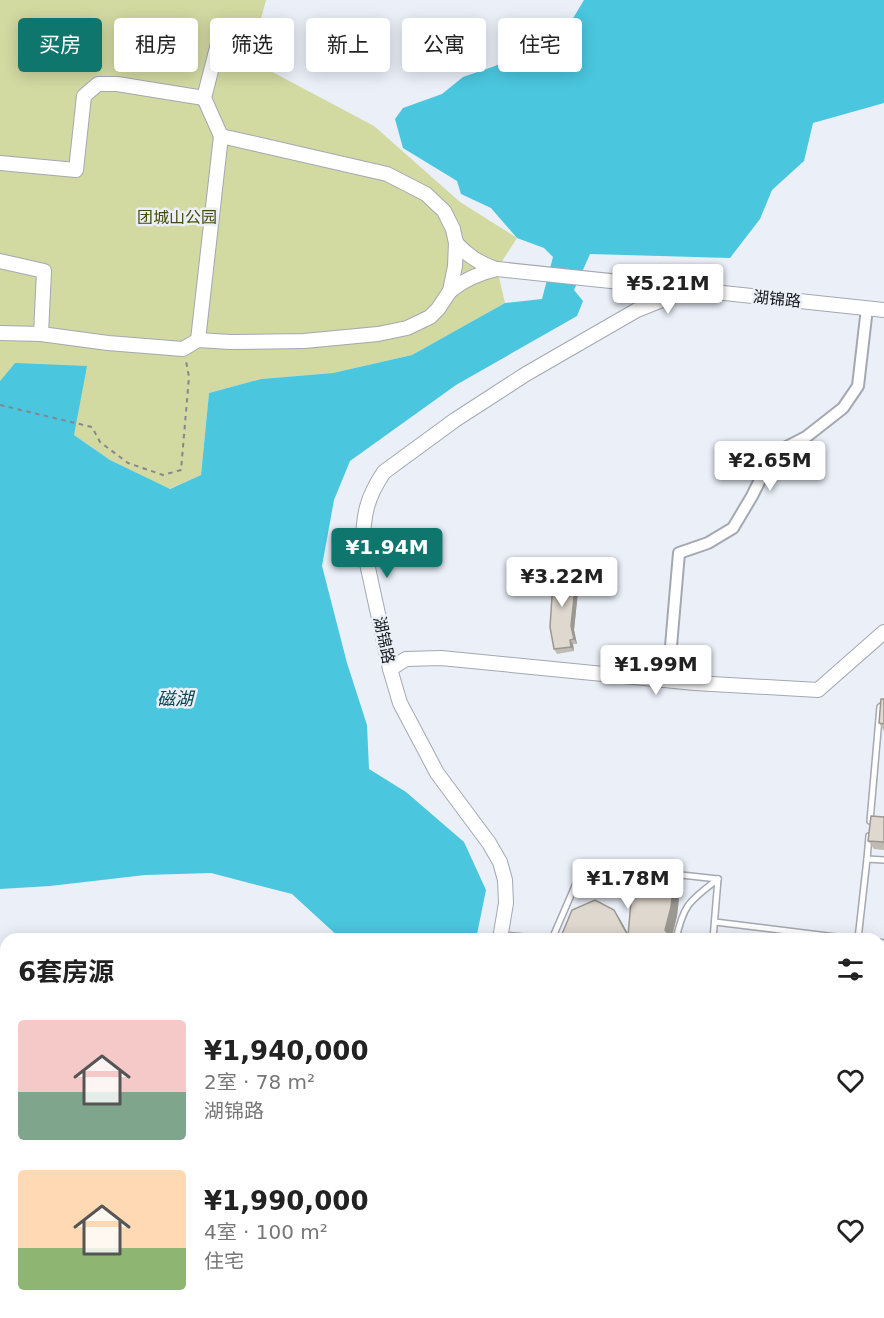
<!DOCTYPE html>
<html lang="zh">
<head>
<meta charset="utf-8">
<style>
	:root { --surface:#fff; --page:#f6f6f6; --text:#222; --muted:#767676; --accent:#0f766e }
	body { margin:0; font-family:"DejaVu Sans","Noto Sans SC",sans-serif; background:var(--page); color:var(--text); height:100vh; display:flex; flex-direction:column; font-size:22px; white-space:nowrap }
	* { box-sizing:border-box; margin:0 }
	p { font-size:20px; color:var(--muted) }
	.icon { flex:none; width:33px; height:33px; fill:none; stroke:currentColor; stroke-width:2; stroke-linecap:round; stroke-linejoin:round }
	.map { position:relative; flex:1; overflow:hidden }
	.side { position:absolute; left:0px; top:933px; width:885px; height:386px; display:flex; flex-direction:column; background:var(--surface); border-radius:18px 18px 0 0; box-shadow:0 3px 15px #0003 }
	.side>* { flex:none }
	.guide { position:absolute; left:18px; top:18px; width:849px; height:54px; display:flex; gap:12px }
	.price { position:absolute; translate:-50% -51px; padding:0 14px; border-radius:6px; background:#fff; color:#222; font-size:20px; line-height:39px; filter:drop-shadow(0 2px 3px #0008) }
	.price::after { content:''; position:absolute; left:50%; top:36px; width:18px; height:14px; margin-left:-9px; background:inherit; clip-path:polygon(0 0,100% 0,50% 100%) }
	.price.current { background:var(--accent); color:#fff }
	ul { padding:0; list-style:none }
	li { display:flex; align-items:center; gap:18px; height:150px; padding:0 18px }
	li span { display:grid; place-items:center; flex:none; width:168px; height:120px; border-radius:6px; color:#555 }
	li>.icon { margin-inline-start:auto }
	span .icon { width:72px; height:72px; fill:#fffc; stroke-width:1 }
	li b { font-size:26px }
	h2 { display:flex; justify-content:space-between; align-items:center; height:72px; padding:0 18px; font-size:26px }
	.tag { padding:0 21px; border-radius:6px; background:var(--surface); box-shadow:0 3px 15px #0003; font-size:21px; line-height:54px }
	.tag.current { background:var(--accent); color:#fff }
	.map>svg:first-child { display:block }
	.green { fill:#d2d9a1 }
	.water { fill:#4ac6de }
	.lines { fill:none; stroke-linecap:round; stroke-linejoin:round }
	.lane-casing { stroke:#a3a8b1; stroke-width:8 }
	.street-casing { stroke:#a3a8b1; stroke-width:14 }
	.secondary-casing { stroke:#a3a8b1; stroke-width:16 }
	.primary-casing { stroke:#aa744c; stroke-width:18 }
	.path { stroke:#84888e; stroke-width:2; stroke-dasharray:4.5 4.5; stroke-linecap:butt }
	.lane { stroke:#fff; stroke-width:5 }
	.street { stroke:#fff; stroke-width:10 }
	.secondary { stroke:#fff; stroke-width:14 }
	.primary { stroke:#fcc9a3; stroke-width:15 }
	.wall { fill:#bfbab2 }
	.shaded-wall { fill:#9b9791 }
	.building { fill:#ded8cf; stroke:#9b9791; stroke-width:1.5 }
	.labels { text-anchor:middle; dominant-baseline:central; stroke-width:5; stroke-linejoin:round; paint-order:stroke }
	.park-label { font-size:16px; fill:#464a05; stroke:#eaeff8 }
	.street-label { font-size:16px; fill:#16181b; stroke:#eaeff8 }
	.water-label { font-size:18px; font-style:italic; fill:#0b444d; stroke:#eaeff8 }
</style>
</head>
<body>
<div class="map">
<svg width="884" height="1318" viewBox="0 0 884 1318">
	<rect width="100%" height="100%" fill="#eaeff8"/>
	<path class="green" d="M0,0h266l-16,60 124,66 86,76 57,36 -20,31 8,34 -93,52 -79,18 -72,6 -52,14 -8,82 -32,14 -59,-29 -36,-25 -59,-72 -15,18z"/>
	<path class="water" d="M584,0h300v103l-71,20 -9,38 -32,29 -12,29 -30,39 -140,-4 -16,36 9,11 -6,15 -121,69 -106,76 -16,39 -12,66 25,97 20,62 2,44 37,23 58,50 22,48 -10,49h-135l-49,-45 -81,-21 -66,2 -95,11 -50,3v-508l15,-18 72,3 -13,69 36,25 60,29 31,-14 8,-82 52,-14 72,-6 79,-18 93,-52 37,-4 11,-42 -9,-9 -27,-10 -26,-30 -30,-14 -4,-13 -54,-33 -8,-29 8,-11 39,-14 21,-17 32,-11 37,-19 28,-7z"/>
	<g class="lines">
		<defs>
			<g id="lane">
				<path d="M870,821l10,-114 4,-3"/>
				<path d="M867,859l2,-23"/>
				<path d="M672,874l46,5"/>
				<path d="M715,922l137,17"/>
				<path d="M502,935l46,4"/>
				<path d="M552,939l32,-74 49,5"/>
				<path d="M676,939c8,-36 14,-38 42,-60"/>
				<path d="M713,939l5,-60"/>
				<path d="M858,939l9,-80 17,1"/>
				<path d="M879,942l5,1"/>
				<path d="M879,1003l5,1"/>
				<path d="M879,1216h5"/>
			</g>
			<g id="street">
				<path d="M668,681l11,-128 29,-10 25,-15 19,-32 21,-42 33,-17 37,-29 15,-22 9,-78"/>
				<path d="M0,1203l6,9"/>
				<path d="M0,1311l5,7"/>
				<path d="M81,1312l4,6"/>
				<path d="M609,1318l1,-6"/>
			</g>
			<g id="secondary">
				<path d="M0,163l76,7 8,-74 14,-12h19l87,14"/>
				<path d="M456,243c12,13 23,20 40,26"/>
				<path d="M0,261l44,10 -3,63"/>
				<path d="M450,291c15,-12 29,-18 47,-22l387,41"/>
				<path d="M0,333l41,1 67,9 75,6 15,-9 32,2 74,-1 74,-7 29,-6 23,-11 8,-8 12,-18 5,-25 1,-23 -3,-14 -9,-18 -18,-17 -39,-20 -166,-38"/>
				<path d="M198,340l23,-204 -17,-38 18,-70"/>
				<path d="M390,669l16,-10 35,-1 254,25 123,7 66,-58"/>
				<path d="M500,939l6,-36 -1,-23 -5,-18 -11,-19 -52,-70 -37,-70 -10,-34 -27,-124c0,-30 4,-48 21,-73l71,-52 71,-46 111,-64 50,-20"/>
				<path d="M438,1318l1,-6"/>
			</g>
			<g id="primary">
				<path d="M0,963l6,1"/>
				<path d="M0,975l6,1"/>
				<path d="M879,1269l5,1"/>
				<path d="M879,1284h5"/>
			</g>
		</defs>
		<use href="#lane" class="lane-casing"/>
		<use href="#street" class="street-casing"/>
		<use href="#secondary" class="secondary-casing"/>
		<use href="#primary" class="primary-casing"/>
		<path class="path" d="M0,405l92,22 8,15 28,21 35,12 18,-5 8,-93 -3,-16"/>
		<use href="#lane" class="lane"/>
		<use href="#street" class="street"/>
		<use href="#secondary" class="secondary"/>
		<use href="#primary" class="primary"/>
	</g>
	<g class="wall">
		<path d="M573,571l3,5v2l3,4 -5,48 3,14h-4l1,7 -17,3 -3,-5 -1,-63 -3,-5z"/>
		<path d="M884,699v32l-5,-8z"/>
		<path d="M884,817v33l-10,-1 -6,-8z"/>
		<path d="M681,880l-4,36 -5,23h-109l51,-29 14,24 3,-36h-1l-6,-9z"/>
		<path d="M879,1054h5v136h-1l-1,14h-3z"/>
	</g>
	<g class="shaded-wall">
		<path d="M573,571l3,5v2l3,4 -5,48 3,14 -3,-5 -3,-13z"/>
		<path d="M570,640l3,4 1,7 -3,-4z"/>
		<path d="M675,871l6,9 -4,36 -6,22 -6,-8z"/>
		<path d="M614,910l6,9 11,20 -3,-3z"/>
		<path d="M879,1185l4,5 -1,14 -3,-4z"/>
		<path d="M505,1312h2l4,6h-7z"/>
		<path d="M702,1312h8l-1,6h-10v-3z"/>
		<path d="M753,1312h7l3,6h-9z"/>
	</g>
	<g class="building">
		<path d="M552,569l21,2v6l3,1 -5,48 3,13 -4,1 1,7 -17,2 -4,-22 3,-45 -3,-1z"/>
		<path d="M881,699h3v25l-5,-1z"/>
		<path d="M871,816l13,1v25l-16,-1z"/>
		<path d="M626,866l49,5 -4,36 -6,23 4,5 -1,4h-105l-1,-5 10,-24 23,-10 19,10 14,26 4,-46 -8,-1z"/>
		<rect x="879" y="1054" width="5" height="128"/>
		<path d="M498,1312h7l-1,6h-17z"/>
		<path d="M512,1312h61l5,6h-73z"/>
		<path d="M612,1312h90l-3,3v3h-74l-13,-1z"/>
		<path d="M715,1312h38l2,5 -39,1v-2l-2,-3z"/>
	</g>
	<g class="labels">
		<g class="park-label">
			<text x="177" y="217">团城山公园</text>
		</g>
		<g class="street-label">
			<text transform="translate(777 299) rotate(6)">湖锦路</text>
			<text transform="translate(384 640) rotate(78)">湖锦路</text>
		</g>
		<g class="water-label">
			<text x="175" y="698">磁湖</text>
		</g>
	</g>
</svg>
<b class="price" style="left:668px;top:315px">¥5.21M</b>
<b class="price" style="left:770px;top:492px">¥2.65M</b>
<b class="price current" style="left:387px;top:579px">¥1.94M</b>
<b class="price" style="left:562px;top:608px">¥3.22M</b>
<b class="price" style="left:656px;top:696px">¥1.99M</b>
<b class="price" style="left:628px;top:910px">¥1.78M</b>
<div class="guide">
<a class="tag current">买房</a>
<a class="tag">租房</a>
<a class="tag">筛选</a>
<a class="tag">新上</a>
<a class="tag">公寓</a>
<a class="tag">住宅</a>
</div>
<section class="side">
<h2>6套房源<svg class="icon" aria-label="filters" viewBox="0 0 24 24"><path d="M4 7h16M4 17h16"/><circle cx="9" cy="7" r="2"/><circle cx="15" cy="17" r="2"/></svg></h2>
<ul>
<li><span style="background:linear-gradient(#f6c9c9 60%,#7fa58c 0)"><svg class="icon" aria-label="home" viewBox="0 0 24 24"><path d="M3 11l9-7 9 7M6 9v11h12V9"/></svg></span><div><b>¥1,940,000</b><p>2室 · 78 m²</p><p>湖锦路</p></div><svg class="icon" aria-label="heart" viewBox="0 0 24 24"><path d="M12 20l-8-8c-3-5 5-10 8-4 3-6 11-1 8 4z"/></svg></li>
<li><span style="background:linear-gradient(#ffd9b3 65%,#8fb573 0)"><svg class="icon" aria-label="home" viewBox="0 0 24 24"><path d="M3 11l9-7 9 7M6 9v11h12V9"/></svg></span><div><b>¥1,990,000</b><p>4室 · 100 m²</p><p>住宅</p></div><svg class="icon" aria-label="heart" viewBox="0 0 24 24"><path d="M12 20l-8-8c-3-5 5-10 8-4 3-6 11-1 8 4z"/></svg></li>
</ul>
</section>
</div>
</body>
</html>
